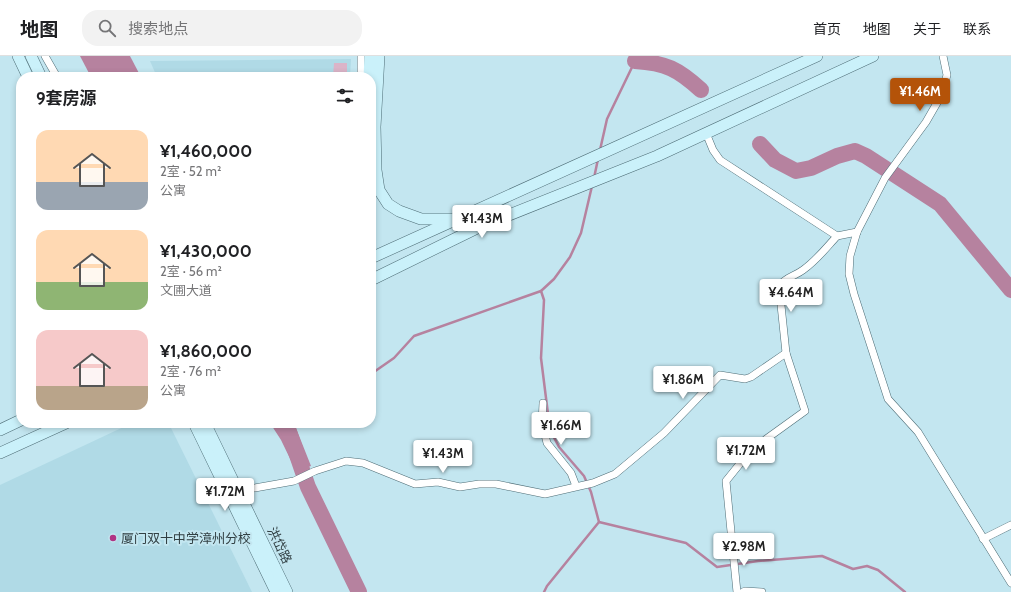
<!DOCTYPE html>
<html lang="zh">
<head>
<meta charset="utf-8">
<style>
	:root { --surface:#fff; --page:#f2f2f2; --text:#202124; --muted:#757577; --line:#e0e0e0; --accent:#b45309 }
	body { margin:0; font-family:Cabin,"Noto Sans SC",sans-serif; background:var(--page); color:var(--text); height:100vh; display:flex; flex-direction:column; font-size:15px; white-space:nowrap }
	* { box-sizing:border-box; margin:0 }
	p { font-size:13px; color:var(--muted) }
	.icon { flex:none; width:22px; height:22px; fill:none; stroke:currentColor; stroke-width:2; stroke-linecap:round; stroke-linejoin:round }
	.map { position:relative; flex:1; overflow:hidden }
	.details { position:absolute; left:16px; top:16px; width:360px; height:356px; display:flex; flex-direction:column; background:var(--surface); border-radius:16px; box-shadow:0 2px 6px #0003 }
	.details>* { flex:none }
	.price { position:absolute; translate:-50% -34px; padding:0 9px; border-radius:4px; background:#fff; color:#222; font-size:13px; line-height:26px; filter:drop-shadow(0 1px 2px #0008) }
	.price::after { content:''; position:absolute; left:50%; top:24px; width:12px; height:9px; margin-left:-6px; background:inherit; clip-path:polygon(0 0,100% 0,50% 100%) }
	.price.on { background:var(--accent); color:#fff }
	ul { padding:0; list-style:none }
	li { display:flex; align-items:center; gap:12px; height:100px; padding:0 20px }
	li span { display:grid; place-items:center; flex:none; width:112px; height:80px; border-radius:12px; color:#555 }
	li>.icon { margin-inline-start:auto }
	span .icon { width:48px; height:48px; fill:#fffc; stroke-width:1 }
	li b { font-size:17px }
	h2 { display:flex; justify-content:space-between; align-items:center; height:48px; padding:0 20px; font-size:17px }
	header { display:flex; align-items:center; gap:24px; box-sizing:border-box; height:56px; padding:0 20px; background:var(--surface); border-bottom:1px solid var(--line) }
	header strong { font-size:19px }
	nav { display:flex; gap:22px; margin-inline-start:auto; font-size:14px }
	.search { width:280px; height:36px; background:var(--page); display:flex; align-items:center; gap:10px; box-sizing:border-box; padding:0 14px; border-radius:16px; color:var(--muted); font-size:15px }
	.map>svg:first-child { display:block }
	.built { fill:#b0dae6 }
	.green { fill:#dbb4c8 }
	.water { fill:#b6829f }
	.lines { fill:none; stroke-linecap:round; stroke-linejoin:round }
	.stream { stroke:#b6829f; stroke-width:2.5 }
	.river { stroke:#b6829f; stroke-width:16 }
	.minor-casing { stroke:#4e6d76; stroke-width:8 }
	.secondary-casing { stroke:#4e6d76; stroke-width:12 }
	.minor { stroke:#fff; stroke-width:7 }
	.secondary { stroke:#caf1fa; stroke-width:11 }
	.poi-dot { fill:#b03384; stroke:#c3e6f0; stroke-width:1.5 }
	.labels { text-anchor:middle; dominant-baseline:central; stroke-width:4; stroke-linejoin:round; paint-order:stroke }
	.poi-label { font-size:13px; fill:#324044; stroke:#c3e6f0; text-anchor:start }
	.street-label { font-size:13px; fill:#324044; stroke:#c3e6f0 }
</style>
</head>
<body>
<header>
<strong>地图</strong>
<div class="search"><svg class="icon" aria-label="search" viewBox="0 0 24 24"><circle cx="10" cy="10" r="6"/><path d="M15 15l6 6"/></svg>搜索地点</div>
<nav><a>首页</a><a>地图</a><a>关于</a><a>联系</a></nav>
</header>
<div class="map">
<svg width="1011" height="536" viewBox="0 0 1011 536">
	<rect width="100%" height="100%" fill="#c3e6f0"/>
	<g class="built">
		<path d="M351,3l-1,18h-193l-7,-16z"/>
		<path d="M132,367h28l10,3 82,166h-252v-107z"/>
	</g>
	<path class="green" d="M334,7h13v14h-14z"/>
	<g class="water">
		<path d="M80,0h50l11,21h-50z"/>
		<path d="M270,367h24l17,43 -15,5 -15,-31z"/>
	</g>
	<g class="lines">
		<g class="stream">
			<path d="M600,94l7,-31 28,-58 1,-5"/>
			<path d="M594,122l4,-19"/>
			<path d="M541,235l3,9 -3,58 9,72 9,17 25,29 7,16 8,30 87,21 31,24 41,-6 64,-5 31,13 14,-3 11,4 27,22"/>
			<path d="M371,318l23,-16 20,-22 127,-45 13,-12 16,-22 11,-24 11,-47"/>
			<path d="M544,536l3,-6 52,-64"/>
		</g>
		<g class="river">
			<path d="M635,5c31,2 43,8 66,29"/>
			<path d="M760,88l15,16 21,11 15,-3 26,-12 18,-5 11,5 74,48 71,86"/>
			<path d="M286,367l22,64 51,105"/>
		</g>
		<defs>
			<g id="minor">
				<path d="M45,0l12,21"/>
				<path d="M943,0l4,19 -6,21 -15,26 -41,56 -28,54 -7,24 -1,18 5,20 34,105 30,33 93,151"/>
				<path d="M361,21v-21"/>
				<path d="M706,77l7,17 7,10 117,76 20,-4"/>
				<path d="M543,347l-1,20 5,20 24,30 5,13"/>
				<path d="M238,435l56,-10 21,-10 31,-10 17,2 52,21 23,-2 22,5 19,-3h17l49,10 48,-11 22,-9 49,-41 56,-58 25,4 6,-2 35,-24"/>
				<path d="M983,483l28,-14"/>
				<path d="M737,536l-11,-111 25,-31 54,-39 -19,-58 -7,-67c7,-9 16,-10 24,-16 14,-10 23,-22 34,-34"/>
				<path d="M743,536l2,-1 17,1"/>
			</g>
			<g id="secondary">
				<path d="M18,0l10,21"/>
				<path d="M31,0l10,21"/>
				<path d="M379,0l-4,71 1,43 3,20 9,14 11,7 22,8h32"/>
				<path d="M369,21l1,-21"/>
				<path d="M371,202l446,-202"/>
				<path d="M371,224l108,-53 178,-71 216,-100"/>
				<path d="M194,367l82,169"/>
				<path d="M205,367l82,169"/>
				<path d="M0,374l21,-10"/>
				<path d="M0,397l66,-30"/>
			</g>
		</defs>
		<use href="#minor" class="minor-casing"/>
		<use href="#secondary" class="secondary-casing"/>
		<use href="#minor" class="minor"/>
		<use href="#secondary" class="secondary"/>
	</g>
	<circle class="poi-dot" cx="113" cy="482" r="4"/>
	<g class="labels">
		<g class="poi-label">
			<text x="121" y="482">厦门双十中学漳州分校</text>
		</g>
		<g class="street-label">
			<text transform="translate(280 489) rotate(64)">洪岱路</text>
		</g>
	</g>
</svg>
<b class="price on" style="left:920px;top:56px">¥1.46M</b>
<b class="price" style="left:482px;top:183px">¥1.43M</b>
<b class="price" style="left:791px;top:257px">¥4.64M</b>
<b class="price" style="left:683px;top:344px">¥1.86M</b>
<b class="price" style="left:561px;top:390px">¥1.66M</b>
<b class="price" style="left:746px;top:415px">¥1.72M</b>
<b class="price" style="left:443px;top:418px">¥1.43M</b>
<b class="price" style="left:225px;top:456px">¥1.72M</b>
<b class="price" style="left:744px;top:511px">¥2.98M</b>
<section class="details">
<h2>9套房源<svg class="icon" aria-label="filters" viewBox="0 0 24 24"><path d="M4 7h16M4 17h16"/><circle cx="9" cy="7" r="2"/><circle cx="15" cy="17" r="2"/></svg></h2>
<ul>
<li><span style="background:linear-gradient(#ffd9b3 65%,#9aa5b1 0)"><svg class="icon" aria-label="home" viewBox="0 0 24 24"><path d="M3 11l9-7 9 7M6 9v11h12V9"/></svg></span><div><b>¥1,460,000</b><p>2室 · 52 m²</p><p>公寓</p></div></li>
<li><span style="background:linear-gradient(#ffd9b3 65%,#8fb573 0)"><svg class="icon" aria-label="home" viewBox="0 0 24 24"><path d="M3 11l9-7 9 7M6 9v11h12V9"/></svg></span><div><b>¥1,430,000</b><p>2室 · 56 m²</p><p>文圃大道</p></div></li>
<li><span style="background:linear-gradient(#f6c9c9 70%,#b9a48a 0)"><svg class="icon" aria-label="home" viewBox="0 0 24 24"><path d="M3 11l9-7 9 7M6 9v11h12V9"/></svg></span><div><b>¥1,860,000</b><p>2室 · 76 m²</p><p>公寓</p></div></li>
</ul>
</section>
</div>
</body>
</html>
